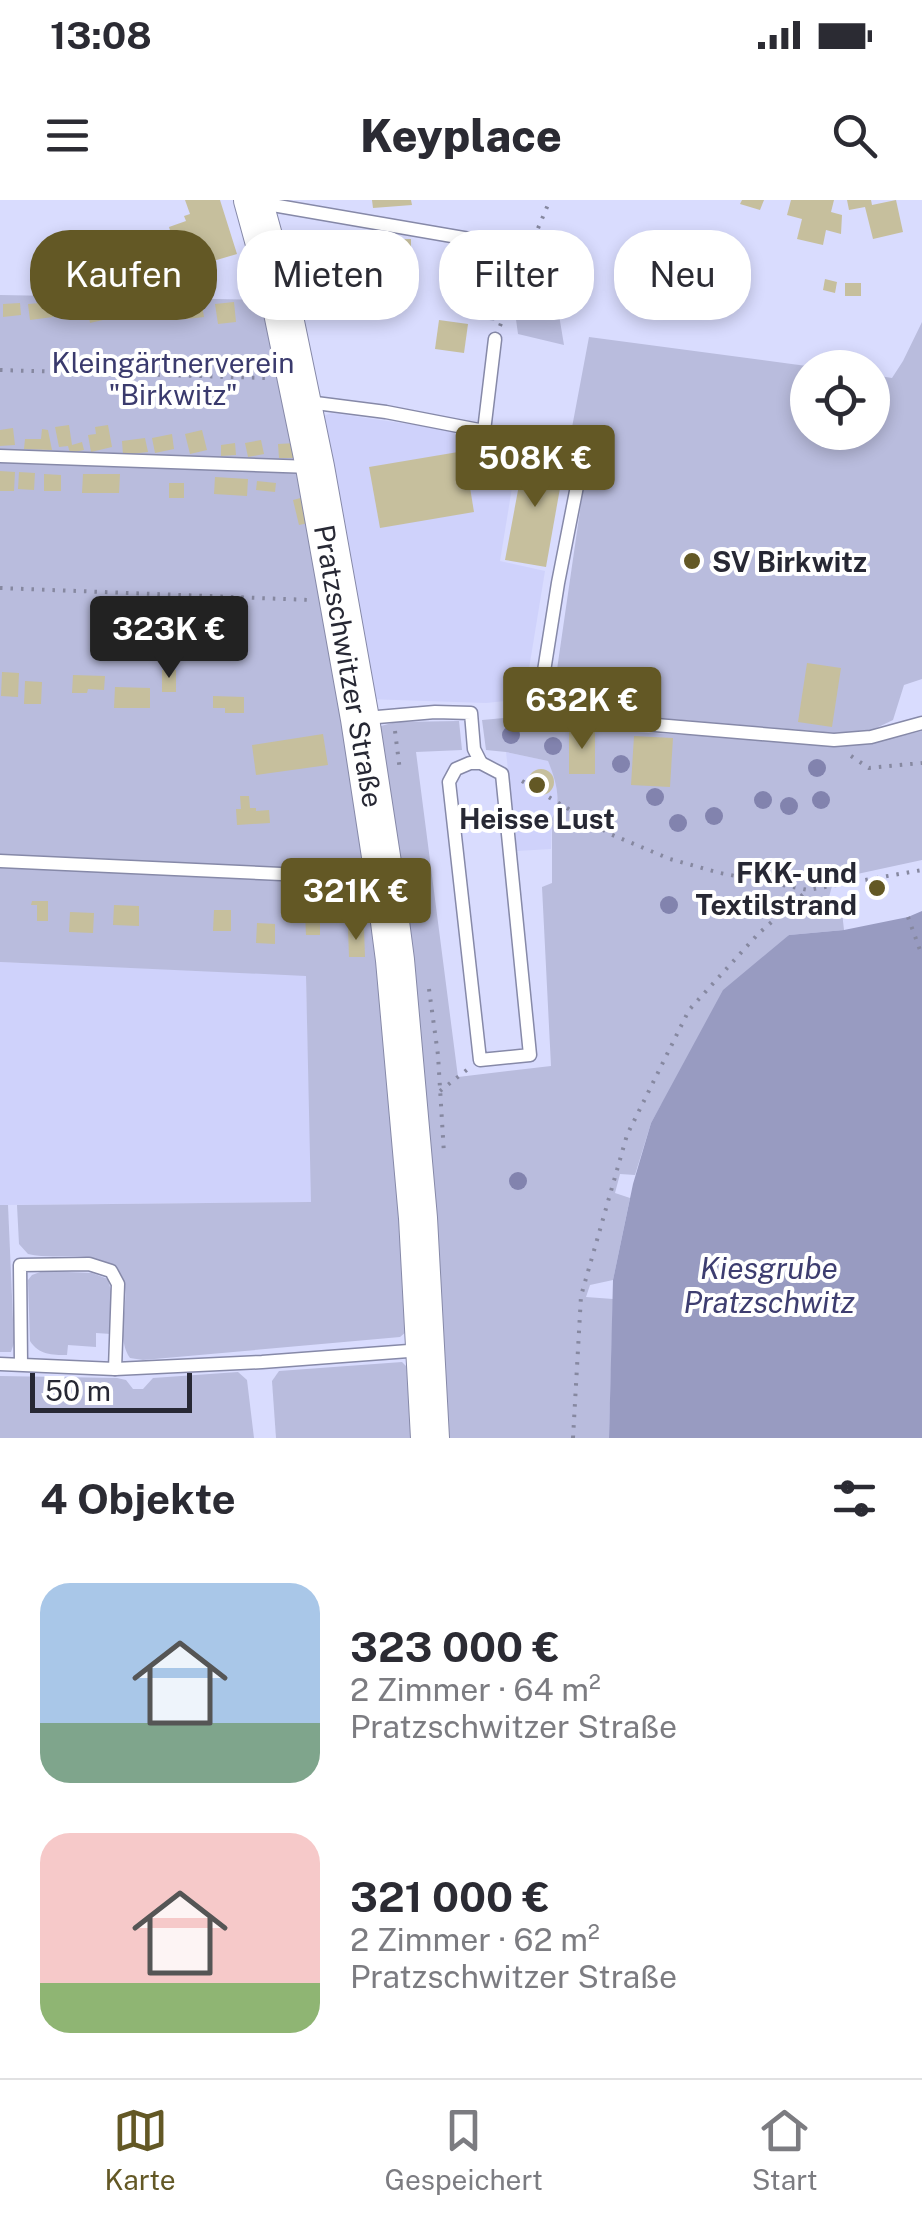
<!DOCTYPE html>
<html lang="de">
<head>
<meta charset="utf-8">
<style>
	:root { --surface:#fff; --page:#f7f7f7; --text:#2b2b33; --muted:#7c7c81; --line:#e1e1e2; --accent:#635825 }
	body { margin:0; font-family:"Public Sans",sans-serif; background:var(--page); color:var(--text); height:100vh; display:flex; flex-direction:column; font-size:38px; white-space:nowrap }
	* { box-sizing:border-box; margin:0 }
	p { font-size:32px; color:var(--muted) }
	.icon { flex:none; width:55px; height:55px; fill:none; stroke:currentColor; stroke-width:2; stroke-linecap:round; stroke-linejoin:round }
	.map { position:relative; height:1238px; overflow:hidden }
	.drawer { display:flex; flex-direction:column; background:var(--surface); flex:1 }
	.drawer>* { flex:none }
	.banner { position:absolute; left:30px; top:30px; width:862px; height:90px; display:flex; gap:20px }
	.buttons { position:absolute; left:790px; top:150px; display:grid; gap:20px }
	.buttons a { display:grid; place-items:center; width:100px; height:100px; border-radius:50%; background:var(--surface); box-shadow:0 5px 15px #0003; font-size:50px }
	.scale { position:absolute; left:30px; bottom:25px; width:162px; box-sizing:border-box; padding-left:10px; border:5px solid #272834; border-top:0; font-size:28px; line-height:35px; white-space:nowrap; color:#272834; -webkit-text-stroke:8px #fff; paint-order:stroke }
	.price { position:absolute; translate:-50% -85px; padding:0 22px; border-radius:10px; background:var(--accent); color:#fff; font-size:32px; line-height:65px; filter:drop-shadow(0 2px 5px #0008) }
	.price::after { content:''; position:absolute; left:50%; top:60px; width:30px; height:22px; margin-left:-15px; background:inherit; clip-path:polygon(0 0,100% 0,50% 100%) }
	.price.current { background:#222; color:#fff }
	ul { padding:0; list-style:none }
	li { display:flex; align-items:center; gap:30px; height:250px; padding:0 40px }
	li span { display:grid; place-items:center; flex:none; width:280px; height:200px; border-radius:30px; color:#555 }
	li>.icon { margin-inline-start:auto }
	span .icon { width:120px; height:120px; fill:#fffc; stroke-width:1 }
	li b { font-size:42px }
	h2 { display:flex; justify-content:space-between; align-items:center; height:120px; padding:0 40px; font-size:42px }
	.tag { padding:0 35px; border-radius:40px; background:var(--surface); box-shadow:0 5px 15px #0003; font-size:35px; line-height:90px }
	.tag.current { background:var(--accent); color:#fff }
	.status { display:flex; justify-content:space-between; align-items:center; height:70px; padding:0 50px; background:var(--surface); direction:ltr }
	.status svg { height:28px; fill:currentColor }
	header { display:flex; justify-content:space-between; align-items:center; height:130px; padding:0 40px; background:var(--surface); font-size:45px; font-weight:800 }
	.menu { display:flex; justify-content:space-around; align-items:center; height:140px; border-top:2px solid var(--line); background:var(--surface); font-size:28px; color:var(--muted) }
	.menu a { display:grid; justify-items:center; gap:5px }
	.menu .current { color:var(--accent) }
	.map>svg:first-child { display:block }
	.built { fill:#cfd2fb }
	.green { fill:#b9bcdd }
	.water { fill:#989bc1 }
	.building { fill:#c6bf9d }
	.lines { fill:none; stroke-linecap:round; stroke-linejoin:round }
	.lane-casing { stroke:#8689a8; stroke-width:15 }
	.secondary-casing { stroke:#8689a8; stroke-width:40 }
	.path { stroke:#8688a0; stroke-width:4; stroke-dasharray:2.5 8; stroke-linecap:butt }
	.lane { stroke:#fff; stroke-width:12 }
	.secondary { stroke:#fff; stroke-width:38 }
	.tree { fill:#8283ae }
	.poi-dot { fill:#635825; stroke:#fff; stroke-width:4 }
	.labels { text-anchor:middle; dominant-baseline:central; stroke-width:8; stroke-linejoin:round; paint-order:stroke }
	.park-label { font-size:28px; fill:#3a3a6d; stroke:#fff }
	.poi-label { font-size:28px; font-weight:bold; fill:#272834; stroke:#fff; text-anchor:start }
	.street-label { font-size:28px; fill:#272834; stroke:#fff }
	.water-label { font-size:30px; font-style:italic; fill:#3d3d70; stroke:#fff }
</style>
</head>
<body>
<div class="status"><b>13:08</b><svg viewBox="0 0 49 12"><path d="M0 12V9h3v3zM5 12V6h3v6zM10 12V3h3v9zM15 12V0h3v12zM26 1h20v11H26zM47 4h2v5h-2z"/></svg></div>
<header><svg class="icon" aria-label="menu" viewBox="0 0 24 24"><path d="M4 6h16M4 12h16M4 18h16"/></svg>Keyplace<svg class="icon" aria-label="search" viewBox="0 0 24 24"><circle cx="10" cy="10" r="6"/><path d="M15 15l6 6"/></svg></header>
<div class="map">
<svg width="922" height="1238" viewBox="0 0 922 1238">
	<rect width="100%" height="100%" fill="#d9dcfe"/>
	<g class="built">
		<path d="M332,213l117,17 70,15 -19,116 45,10 -21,128 -38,4 -120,-4 -43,-283z"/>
		<path d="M506,552l42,9 8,18 1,14v17l-5,8 -1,31 -34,2z"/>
		<path d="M0,762l306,13 6,227 -312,3z"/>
	</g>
	<g class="green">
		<path d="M482,45l39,7 -27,69 -24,-5z"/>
		<path d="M532,58l15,5 -7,16 3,23 16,13 5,30 -46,-11 -4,-29z"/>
		<path d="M0,95l268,5 105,571 40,455 -13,11 -257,23 -13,-2c-23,-34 23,-88 -38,-100 -21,-4 -43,1 -64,-4l-9,-10 -2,-39 294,-3 -5,-226 -306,-14z"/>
		<path d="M922,122v357l-18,6 -11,35 -23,11 -35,2 -247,-21 -29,1 -8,-2 33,-228 1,-35 -15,-10 19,-101 225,30 -6,1v64h64l1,-57 19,3 11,-17z"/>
		<path d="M504,518l116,13 171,10 85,1 46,-11v129l-88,19 -5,18 2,12 11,3 2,18 -55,5 -128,170 -10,18 -16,52 -15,-1 -5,19 15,5 -17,82 -23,5 -4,12 27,2 -4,139h-169l-63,-711 19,-5 63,-1 3,29 -46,2 42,325 93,-11 -9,-179 10,-4v-65c11,-17 3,-40 -4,-57l-42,-9 -20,-2 -4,-30z"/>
		<path d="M0,1005h8l6,138 -3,9h-11z"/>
		<path d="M43,1071l49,2 16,6 4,16 -1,39 -15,-1v14l-28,-2 -1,10c-15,0 -28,0 -37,-14l-2,-61 4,-5z"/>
		<path d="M402,1162l13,13 4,63h-143l-4,-57 7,-10z"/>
		<path d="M238,1172l9,8 7,58h-254v-62l117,2 9,2 7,9h10l10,-11z"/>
	</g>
	<path class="water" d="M922,711v527h-313l4,-158 20,-96 18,-61 72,-133 66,-55 55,-5 64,-13z"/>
	<g class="building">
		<path d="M185,0h35l17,54 -34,10 -6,-20 -21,7 -7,-24 17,-6 -2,-5 6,-2z"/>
		<path d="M372,0h39l1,5 -39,3z"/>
		<path d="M742,0h22l-4,10 -20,-6z"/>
		<path d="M791,0h43l-3,12 11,3 -1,19 -15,-4 -3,15 -26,-6 5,-20 -15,-4z"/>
		<path d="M847,0h24l1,5 24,-5 7,32 -30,7 -8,-32 -16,3z"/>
		<path d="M411,39v26l-32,1 -1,-26z"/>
		<path d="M361,49l1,12h-6v18l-29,1 -1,-30z"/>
		<path d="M825,79l12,3 -2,11 -12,-3z"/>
		<rect x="845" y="83" width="16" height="13"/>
		<path d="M144,96l2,18 -17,2v-3l-9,1 -2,-14z"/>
		<path d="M174,100l2,13 -20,3 -2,-13z"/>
		<path d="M201,100l3,17 -17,2 -3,-16z"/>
		<path d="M51,102l2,15 -23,3 -2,-16z"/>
		<path d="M234,102l2,20 -18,2 -3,-20z"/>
		<path d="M20,103l1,12 -18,2v-13z"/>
		<path d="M105,107l2,12 -17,4 -2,-13z"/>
		<path d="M439,120l29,4 -4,29 -29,-4z"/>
		<path d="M69,225l3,20 10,-3 2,8 -14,3 -2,-7 -9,1 -4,-20z"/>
		<path d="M108,225l4,22 -21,5 -3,-17 8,-1 -1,-7z"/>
		<path d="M13,228l2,17 -15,1v-16z"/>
		<path d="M42,229l6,1 4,20 -28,-1 1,-10h16z"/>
		<path d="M202,230l5,20 -17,4 -5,-20z"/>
		<path d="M172,234l2,15 -19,4 -3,-15z"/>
		<path d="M145,238l3,14 -25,3 -1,-14z"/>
		<path d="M261,240l3,14 -16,3 -3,-14z"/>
		<path d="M235,243l1,12 -15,1v-11z"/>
		<path d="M296,243l1,15h-18l-1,-14z"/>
		<path d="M464,251l10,61 -94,16 -11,-61z"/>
		<path d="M525,253l40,7 -19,107 -41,-7z"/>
		<path d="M0,271l15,1 -1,19h-14z"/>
		<path d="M19,272l16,1 -1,17 -16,-1z"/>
		<path d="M44,274l17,1v16h-17z"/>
		<path d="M83,274h37l-1,19h-37z"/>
		<path d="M215,277l33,2 -1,17 -33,-2z"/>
		<path d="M257,281l19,2 -1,9 -19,-2z"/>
		<rect x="169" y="283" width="15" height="15"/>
		<path d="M308,296l6,26 -15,3 -6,-25z"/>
		<path d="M807,463l34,5 -9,59 -34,-5z"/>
		<rect x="162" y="470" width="14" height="22"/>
		<path d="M2,472l17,1 -1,24 -17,-1z"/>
		<path d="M73,475l32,1 -1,14 -16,-1 -1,4h-15z"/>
		<path d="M25,481l17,1 -1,22h-17z"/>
		<path d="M115,487l35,1v20h-36z"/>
		<path d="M213,496l31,1v16h-19v-5h-12z"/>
		<rect x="569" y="531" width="26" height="43"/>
		<path d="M323,534l5,31 -72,10 -4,-30z"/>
		<path d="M634,536l39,2 -3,49 -39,-2z"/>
		<circle cx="541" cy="582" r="13"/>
		<path d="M240,596h9l1,12h6v3l13,-1 1,13 -33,2 -1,-16h5z"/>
		<path d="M32,701h16v20h-11v-16h-6z"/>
		<path d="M114,705l25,1v20l-26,-1z"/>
		<path d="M214,710h17v21h-18z"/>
		<path d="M70,712l24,1 -1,20 -24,-1z"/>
		<path d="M320,713v22h-14l-1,-21z"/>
		<path d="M257,723l18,1v20l-19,-1z"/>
		<path d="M348,729h16l1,28h-16z"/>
	</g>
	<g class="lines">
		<defs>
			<g id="lane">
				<path d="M261,3l220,38"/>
				<path d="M308,202l78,10 98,19 11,-92"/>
				<path d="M577,251l2,25 -21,107 -21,132 297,25 37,-3 51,-14"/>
				<path d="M0,256l312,11"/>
				<path d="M366,518l69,-6 36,1 3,36 7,14"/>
				<path d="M470,563h11l21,11 28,281 -50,5 -31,-278 7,-13z"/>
				<path d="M0,661l369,17 13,-2"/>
				<path d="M0,1164l115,5 147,-7 160,-12"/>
				<path d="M21,1164l-1,-99 69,-1 22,7 7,13 -3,85"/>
			</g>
			<path id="secondary" d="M253,0l27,98 35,169 45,252 24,157 11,84 23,258 12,220"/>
		</defs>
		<use href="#lane" class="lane-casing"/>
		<use href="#secondary" class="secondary-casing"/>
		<g class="path">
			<path d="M500,126l22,-60 28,-66"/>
			<path d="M0,170l265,8"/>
			<path d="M499,234l64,14"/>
			<path d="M0,388l310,12"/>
			<path d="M395,531l5,40"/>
			<path d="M851,556l18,12 53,-5"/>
			<path d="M522,581l88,53 60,25 50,14 88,17 114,-20"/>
			<path d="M908,717l12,33"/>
			<path d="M429,789l9,66 6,99"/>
			<path d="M440,891l28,-22"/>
			<path d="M573,1238l8,-142 46,-161 62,-125 69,-76 50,-44"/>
		</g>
		<use href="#lane" class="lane"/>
		<use href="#secondary" class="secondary"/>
	</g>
	<g class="tree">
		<circle cx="511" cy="535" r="9"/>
		<circle cx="553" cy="546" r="9"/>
		<circle cx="621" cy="564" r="9"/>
		<circle cx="817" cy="568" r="9"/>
		<circle cx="655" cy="597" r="9"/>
		<circle cx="763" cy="600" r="9"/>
		<circle cx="821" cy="600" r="9"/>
		<circle cx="789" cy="606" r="9"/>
		<circle cx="714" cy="616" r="9"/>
		<circle cx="678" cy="623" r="9"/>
		<circle cx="669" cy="705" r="9"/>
		<circle cx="518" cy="981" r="9"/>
	</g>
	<g class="poi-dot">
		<circle cx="692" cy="361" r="10"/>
		<circle cx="537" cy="585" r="10"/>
		<circle cx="877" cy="688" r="10"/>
	</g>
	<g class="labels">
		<g class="park-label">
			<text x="173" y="162">Kleingärtnerverein<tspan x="173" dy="32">"Birkwitz"</tspan></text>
		</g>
		<g class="poi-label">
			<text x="712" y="361">SV Birkwitz</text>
			<text x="537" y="618" text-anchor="middle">Heisse Lust</text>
			<text x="857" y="672" text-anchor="end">FKK- und<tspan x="857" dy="32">Textilstrand</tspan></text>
		</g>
		<g class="street-label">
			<text transform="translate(349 466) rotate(80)">Pratzschwitzer Straße</text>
		</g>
		<g class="water-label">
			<text x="769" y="1068">Kiesgrube<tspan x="769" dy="34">Pratzschwitz</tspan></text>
		</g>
	</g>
</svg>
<div class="buttons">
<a><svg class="icon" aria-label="locate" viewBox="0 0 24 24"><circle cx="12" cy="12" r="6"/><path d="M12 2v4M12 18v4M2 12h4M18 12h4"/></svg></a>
</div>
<div class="scale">50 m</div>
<b class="price" style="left:535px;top:310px">508K €</b>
<b class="price current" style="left:169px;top:481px">323K €</b>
<b class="price" style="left:582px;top:552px">632K €</b>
<b class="price" style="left:356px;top:743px">321K €</b>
<div class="banner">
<a class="tag current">Kaufen</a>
<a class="tag">Mieten</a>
<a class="tag">Filter</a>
<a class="tag">Neu</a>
</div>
</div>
<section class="drawer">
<h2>4 Objekte<svg class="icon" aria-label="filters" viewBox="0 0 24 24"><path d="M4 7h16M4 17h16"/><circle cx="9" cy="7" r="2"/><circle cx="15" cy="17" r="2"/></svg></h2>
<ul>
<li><span style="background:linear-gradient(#a9c7e8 70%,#7fa58c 0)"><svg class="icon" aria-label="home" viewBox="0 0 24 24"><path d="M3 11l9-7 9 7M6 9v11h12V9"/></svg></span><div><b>323 000 €</b><p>2 Zimmer · 64 m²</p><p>Pratzschwitzer Straße</p></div></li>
<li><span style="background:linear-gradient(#f6c9c9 75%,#8fb573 0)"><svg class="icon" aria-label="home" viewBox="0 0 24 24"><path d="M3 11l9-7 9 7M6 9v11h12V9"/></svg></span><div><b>321 000 €</b><p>2 Zimmer · 62 m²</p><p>Pratzschwitzer Straße</p></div></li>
</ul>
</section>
<nav class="menu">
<a class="current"><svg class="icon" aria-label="map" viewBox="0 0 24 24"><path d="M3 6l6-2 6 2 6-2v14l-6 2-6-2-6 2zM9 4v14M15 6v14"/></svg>Karte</a>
<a><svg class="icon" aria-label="saved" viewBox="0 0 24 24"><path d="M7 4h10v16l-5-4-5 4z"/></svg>Gespeichert</a>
<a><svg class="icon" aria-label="home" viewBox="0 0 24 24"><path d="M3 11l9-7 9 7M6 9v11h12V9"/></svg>Start</a>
</nav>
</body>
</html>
